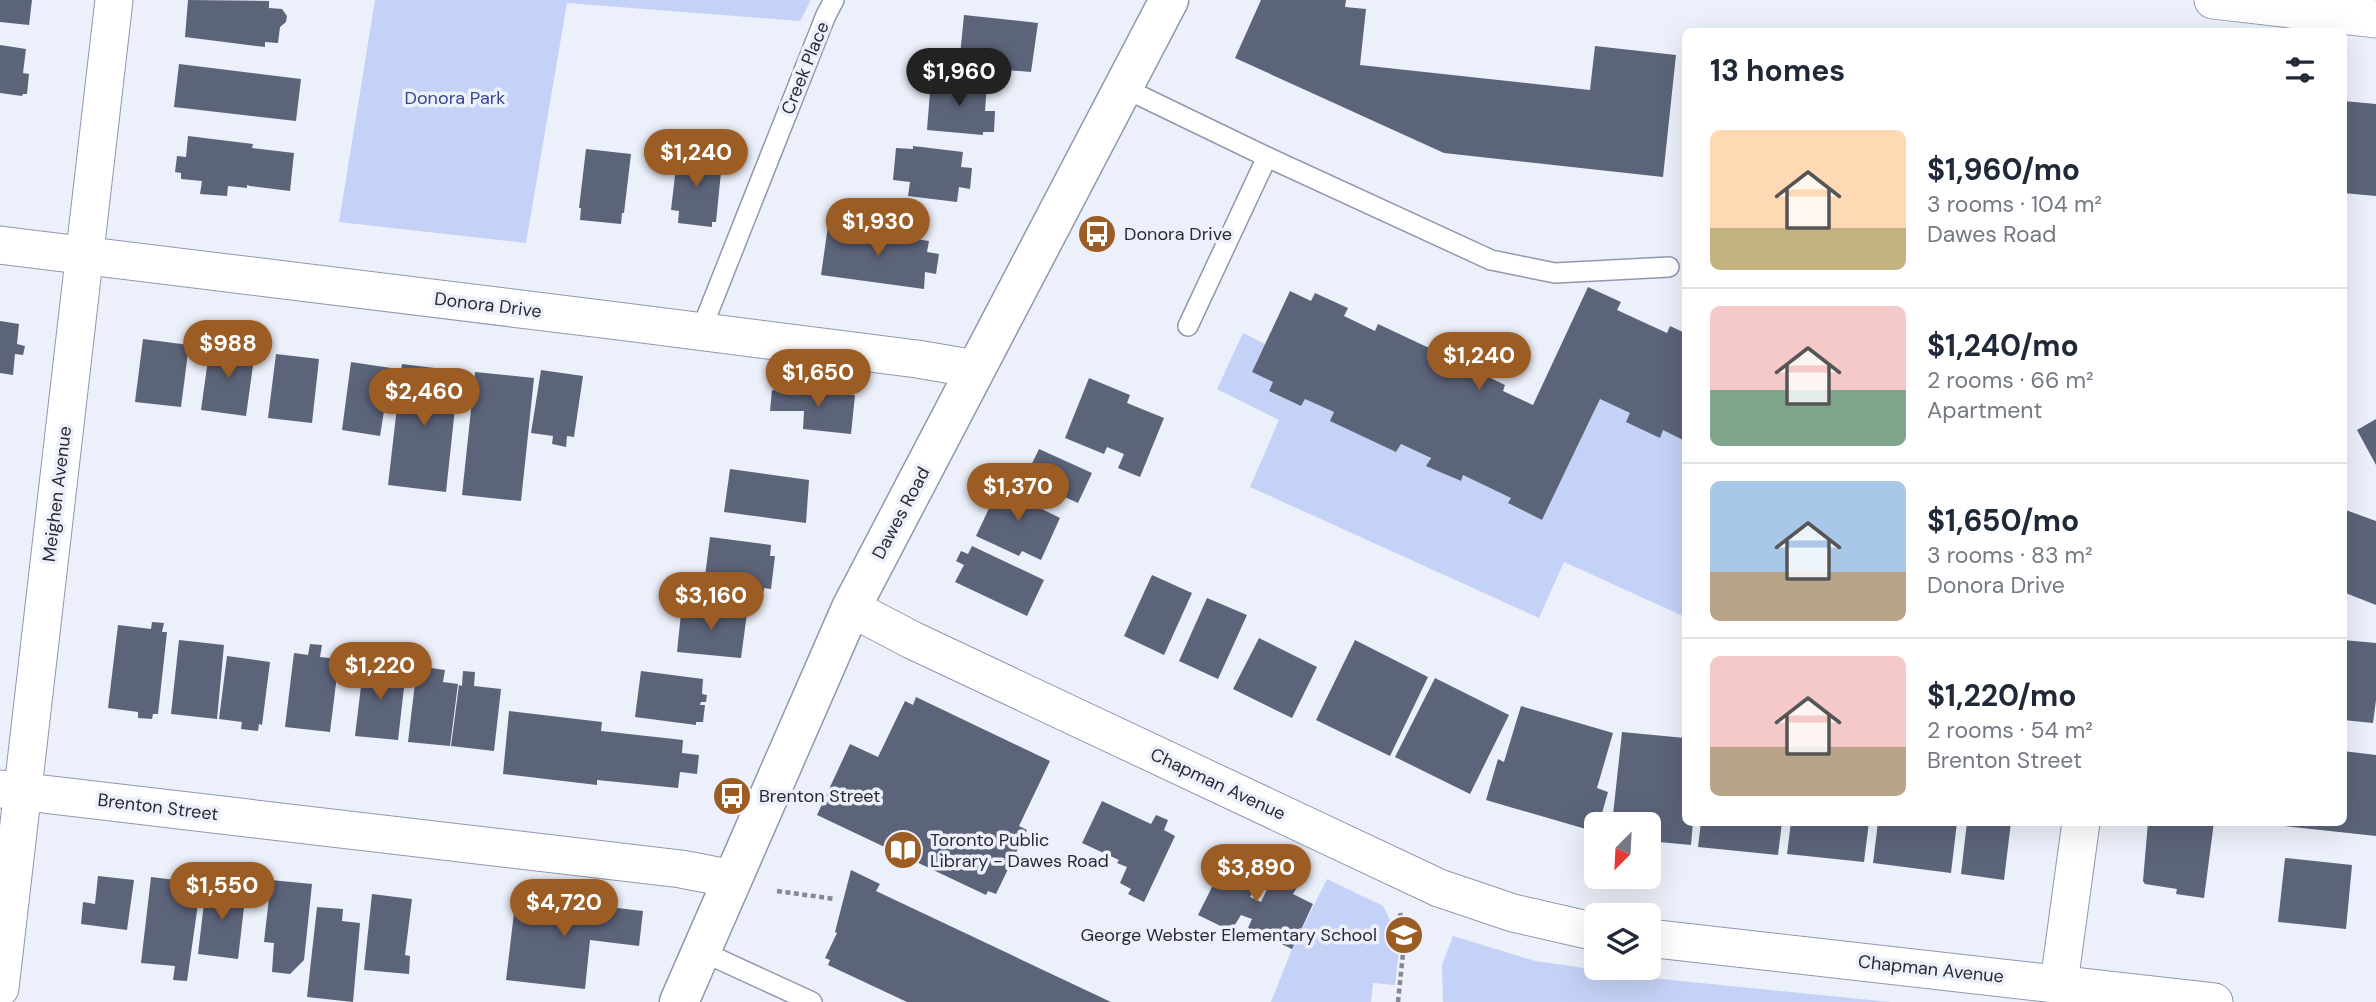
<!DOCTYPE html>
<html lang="en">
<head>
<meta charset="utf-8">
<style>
	:root { --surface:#fff; --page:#f6f6f7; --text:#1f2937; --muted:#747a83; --line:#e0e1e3; --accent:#9c5d25 }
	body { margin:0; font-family:"DM Sans",sans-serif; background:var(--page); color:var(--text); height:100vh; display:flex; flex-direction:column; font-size:26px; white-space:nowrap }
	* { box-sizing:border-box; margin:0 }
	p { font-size:23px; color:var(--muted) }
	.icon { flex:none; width:38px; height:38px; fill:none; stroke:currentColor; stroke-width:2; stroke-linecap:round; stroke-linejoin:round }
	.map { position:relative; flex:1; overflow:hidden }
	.sheet { position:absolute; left:1682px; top:28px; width:665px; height:798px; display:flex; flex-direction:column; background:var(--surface); border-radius:10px; box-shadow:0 7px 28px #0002 }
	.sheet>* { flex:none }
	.needle { width:46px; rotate:204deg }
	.fabs { position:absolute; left:1584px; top:812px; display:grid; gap:14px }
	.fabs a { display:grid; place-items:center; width:77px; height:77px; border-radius:10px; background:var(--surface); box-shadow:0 7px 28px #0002; font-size:35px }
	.price { position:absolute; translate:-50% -60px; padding:0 16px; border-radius:24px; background:var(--accent); color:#fff; font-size:23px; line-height:46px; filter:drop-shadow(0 2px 4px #0008) }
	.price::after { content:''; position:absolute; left:50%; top:42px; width:21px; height:16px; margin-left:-10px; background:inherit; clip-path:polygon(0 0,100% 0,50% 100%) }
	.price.on { background:#222; color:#fff }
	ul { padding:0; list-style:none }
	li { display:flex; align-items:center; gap:21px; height:175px; padding:0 28px }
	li+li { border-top:2px solid var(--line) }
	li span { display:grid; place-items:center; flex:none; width:196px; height:140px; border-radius:10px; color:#555 }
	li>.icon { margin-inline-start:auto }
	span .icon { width:84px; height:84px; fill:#fffc; stroke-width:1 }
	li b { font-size:30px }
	h2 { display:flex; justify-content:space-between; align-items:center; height:84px; padding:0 28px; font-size:30px }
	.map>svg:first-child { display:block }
	.green { fill:#c4d2f7 }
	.building { fill:#5c647a }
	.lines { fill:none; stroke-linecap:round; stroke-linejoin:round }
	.lane-casing { stroke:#8f98b0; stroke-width:22 }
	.street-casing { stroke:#8f98b0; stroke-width:39 }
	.secondary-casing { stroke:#8f98b0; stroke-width:41 }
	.path { stroke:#858892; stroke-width:4.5; stroke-dasharray:5 3.5; stroke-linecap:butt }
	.lane { stroke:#fff; stroke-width:19 }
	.street { stroke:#fff; stroke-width:37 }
	.secondary { stroke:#fff; stroke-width:38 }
	.labels { text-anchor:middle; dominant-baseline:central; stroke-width:7; stroke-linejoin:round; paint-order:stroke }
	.street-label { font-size:18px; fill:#282b35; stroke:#ecf0fa }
	.park-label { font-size:18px; fill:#334892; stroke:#ecf0fa }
	.poi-label { font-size:18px; fill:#282b35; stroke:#ecf0fa; text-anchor:start }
</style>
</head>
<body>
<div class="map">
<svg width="2376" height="1002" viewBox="0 0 2376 1002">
	<rect width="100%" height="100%" fill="#ecf0fa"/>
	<g class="green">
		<path d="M375,0h436l-11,21 -233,-18 -41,240 -187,-21z"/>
		<path d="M1243,333l22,11 -13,28 21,10 -4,9 32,15 4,-7 29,13 -3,9 65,31 5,-8 29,14 -3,8 33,15 3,-6 48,23 -2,6 33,16 58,-121 30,14 30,24 3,-7 22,11v176l-121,-55 -25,56 -289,-131 29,-67 -62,-31z"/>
		<path d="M1327,879l56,27 17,34 -5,45 -22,-2 -2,19h-100l21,-53z"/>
		<path d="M1453,936l82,25 127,18 228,23h-447l-1,-37z"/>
	</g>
	<g class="building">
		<path d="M0,0h32l-3,25 -29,-3z"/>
		<path d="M188,0l81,1v7l13,1 5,7 -1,6 -6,5 -2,16 -13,-1v5l-80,-10z"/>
		<path d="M1261,0h85l-1,7 21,2 -6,56 230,25 5,-44 81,9 -13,122 -219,-24 -209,-95z"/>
		<path d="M964,15l74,8 -7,49 -72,-6z"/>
		<path d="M0,45l26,4 -3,24 6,1 -2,20h-4l-1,2 -22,-3z"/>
		<path d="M179,64l122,15 -5,42 -122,-14z"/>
		<path d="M931,79l56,5 -2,27h10l-1,21h-11v3l-56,-5z"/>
		<path d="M2343,101l33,3v92l-33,-3z"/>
		<path d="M188,136l65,8 -1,4 42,5 -4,38 -40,-5 -3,-1v3l-19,-2 -1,10 -27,-2 2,-13 -21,-2v-6l-6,-1 2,-16 9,1z"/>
		<path d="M913,146l50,6 -2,15 11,1 -2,21 -11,-2 -2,15 -49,-6 2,-14 -17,-2 3,-32 17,1z"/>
		<path d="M586,149l45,5 -7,59h-2l-1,11 -41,-4 1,-12h-2z"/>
		<path d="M678,150l29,4v6l15,2 -6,60h-4v5l-34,-4 1,-12 -8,-1z"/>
		<path d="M828,226l101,15 -2,11 12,2 -3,20 -11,-2 -1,17 -103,-14z"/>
		<path d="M1588,287l33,15 -4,8 50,23 3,-7 15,7v108l-22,-11 -3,8 -34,-16 4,-9 -30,-14 -58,121 -34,-17 3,-5 -48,-23 -2,6 -35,-15 5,-8 -30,-14 -5,8 -66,-31 4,-9 -29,-13 -4,7 -32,-15 4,-9 -21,-10 38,-81 21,10 4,-8 33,15 -4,8 31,15 3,-7 64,30 -4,8 31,14 3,-7 33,16 -2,6 30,14z"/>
		<path d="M0,321l19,3 -2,20 8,2 -2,9 -8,-1 -2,21 -13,-2z"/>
		<path d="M143,339l46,6 -8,62 -46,-5z"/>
		<path d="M210,345l45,6 -9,65 -45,-6z"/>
		<path d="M276,354l43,5 -7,64 -44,-5z"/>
		<path d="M351,362l40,6 -11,68 -38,-6z"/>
		<path d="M402,364l57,7 -13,121 -58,-7z"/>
		<path d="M541,370l42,6 -9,61 -7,-1 -1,11 -14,-3 1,-8 -22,-3z"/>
		<path d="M475,372l59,6 -13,123 -59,-6z"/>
		<path d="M1089,378l41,17 -3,8 37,15 -24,59 -22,-9 6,-14 -17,-7 -3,7 -39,-16z"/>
		<path d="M772,390l34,4v-4l49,5 -4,39 -48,-5 1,-18h-34z"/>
		<path d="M2376,419v46l-19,-35z"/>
		<path d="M1039,449l53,24 -14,30 -44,-20 1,-3 -9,-4z"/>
		<path d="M730,469l79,11 -3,43 -82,-11z"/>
		<path d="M1001,483l42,19 -3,6 20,10 -19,42 -19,-9 -3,5 -43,-20z"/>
		<path d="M2343,509l33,12v84l-33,-13z"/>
		<path d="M710,537l61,8 -1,11h5l-4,33 -7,-1v3l-60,-7z"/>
		<path d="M972,546l72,34 -17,36 -72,-34 9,-17 -8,-4 5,-10 7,3z"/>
		<path d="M1152,575l40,18 -28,62 -40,-19z"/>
		<path d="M1207,598l40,17 -29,64 -39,-18z"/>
		<path d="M682,604l65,9 -6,45 -64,-6z"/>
		<path d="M152,622l12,1 -2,9h5l-9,82h-5l-1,5 -14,-1v-6l-30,-4 10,-83 33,4z"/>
		<path d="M1259,638l58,29 -25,51 -59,-29z"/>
		<path d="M179,640l45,5 -7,74 -46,-5z"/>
		<path d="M1355,640l73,37 -38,79 -74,-36z"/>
		<path d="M2343,640l33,3v57l-3,23 -30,-3z"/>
		<path d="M310,644l12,1 -2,12 19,2 -9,73 -45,-5 9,-74 14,2z"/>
		<path d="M227,656l43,6 -8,63 -3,-1 -1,7 -17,-2 1,-7 -23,-3z"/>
		<path d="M364,661l30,4 -2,12 13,2 -7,61 -43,-4z"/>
		<path d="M417,666l28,4 -2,12 15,2 -8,62 -42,-4z"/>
		<path d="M463,671l12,1 -1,14 27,3 -7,62 -43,-5 8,-61 3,1z"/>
		<path d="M641,671l62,8 -1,15 5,1 -1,7h-5l-1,3h5l-2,17h-7v3l-61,-8z"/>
		<path d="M1435,678l74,37 -39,79 -75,-37z"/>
		<path d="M916,697l134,64 -31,65 8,4 -31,64 -8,-3 -2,4 -169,-80 33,-71 28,13 27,-56 8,4z"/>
		<path d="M1521,706l92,27 -16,55 11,4 -9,32h-3v8l-110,-32 12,-41 6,3z"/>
		<path d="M509,711l93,11 -1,9 82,9 -1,13 17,2 -2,19 -17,-2 -2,16 -81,-8v5l-94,-11z"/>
		<path d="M1622,732l63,6v84h8l-2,23 -43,-4v-17h-36z"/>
		<path d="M2343,751l33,4v81l-92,-10v-4h59z"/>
		<path d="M1102,801l49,23 5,-9 12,5 -4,10 11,6 -31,66 -16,-8 3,-5 -11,-6 7,-16 -10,-4 2,-3 -37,-17z"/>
		<path d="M1701,822h81l-4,33 -80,-8z"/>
		<path d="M1791,822h78l-5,40 -77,-8z"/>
		<path d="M1878,822h79l-6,51 -78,-10z"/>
		<path d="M1967,822h44l-7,58 -43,-6z"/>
		<path d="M2148,822h66l-10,76 -28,-4 1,-5 -32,-5 -2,-3z"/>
		<path d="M1230,851l10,4 -5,11 24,12 -9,19 11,5 10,-21 4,3 4,-9 20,9 -6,10 20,10 -21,45 -44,-21 4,-9 -11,-4 -10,16 -33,-16z"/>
		<path d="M2285,858l67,7 -6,64 -68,-7z"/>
		<path d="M851,870l29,14 -4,7 235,111h-204l-79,-37 2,-5 -5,-2 12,-25 -2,-1z"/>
		<path d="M98,876l36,4 -7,50 -46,-6 2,-22 12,2z"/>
		<path d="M151,877l50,6 -14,98 -14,-1 2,-14 -34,-3z"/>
		<path d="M271,880l41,4 -8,76 -14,14 -18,-2 2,-29 -10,-1z"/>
		<path d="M206,886l40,4 -8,69 -40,-5z"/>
		<path d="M372,894l40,5 -7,56 5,1 -1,18 -45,-4z"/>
		<path d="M516,896l127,15 -4,35 -49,-6 -5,49 -79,-9z"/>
		<path d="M317,907l26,2 -1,12 18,2 -7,79 -46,-5z"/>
	</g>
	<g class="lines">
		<defs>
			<g id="lane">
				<path d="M1122,87l145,70 224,103 64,13 114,-6"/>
				<path d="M1188,326l79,-169"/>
				<path d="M700,333l126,-318 8,-15"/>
				<path d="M701,951l111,51"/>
			</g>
			<g id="street">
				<path d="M2213,0l163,19"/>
				<path d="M0,245l626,77 291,37 59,10"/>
				<path d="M851,608l61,32 527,248 74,25 83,19"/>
				<path d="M1,789l680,80 52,10"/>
				<path d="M1648,938l566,64"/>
				<path d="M2059,983l22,-161"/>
				<path d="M0,988l114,-988"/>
			</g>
			<path id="secondary" d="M679,1002l172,-394 318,-608"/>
		</defs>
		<use href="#lane" class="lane-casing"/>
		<use href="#street" class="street-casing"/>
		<use href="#secondary" class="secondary-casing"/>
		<g class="path">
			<path d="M777,891l58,8"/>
			<path d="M1398,1002l7,-68 -5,-21"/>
		</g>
		<use href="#lane" class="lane"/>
		<use href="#street" class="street"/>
		<use href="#secondary" class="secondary"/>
	</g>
	<defs>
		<symbol id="bus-disc" viewBox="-11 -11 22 22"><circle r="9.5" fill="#9c5d25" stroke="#ecf0fa"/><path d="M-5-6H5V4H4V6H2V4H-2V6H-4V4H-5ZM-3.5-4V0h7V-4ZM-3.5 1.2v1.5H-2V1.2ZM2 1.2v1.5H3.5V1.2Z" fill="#fff"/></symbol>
		<symbol id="library-disc" viewBox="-11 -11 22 22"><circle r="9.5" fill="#9c5d25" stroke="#ecf0fa"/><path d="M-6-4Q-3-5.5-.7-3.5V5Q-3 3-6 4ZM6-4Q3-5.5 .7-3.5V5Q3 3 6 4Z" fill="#fff"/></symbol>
		<symbol id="school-disc" viewBox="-11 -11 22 22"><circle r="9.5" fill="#9c5d25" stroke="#ecf0fa"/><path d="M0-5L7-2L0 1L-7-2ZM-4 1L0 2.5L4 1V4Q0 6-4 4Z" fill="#fff"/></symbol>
	</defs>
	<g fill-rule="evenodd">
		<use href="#bus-disc" x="1075" y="212" width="44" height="44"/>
		<use href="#bus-disc" x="710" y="774" width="44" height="44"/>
		<use href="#library-disc" x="881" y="828" width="44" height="44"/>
		<use href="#school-disc" x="1382" y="913" width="44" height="44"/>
	</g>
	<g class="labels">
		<g class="street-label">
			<text transform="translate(805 68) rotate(-68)">Creek Place</text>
			<text transform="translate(488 305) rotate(7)">Donora Drive</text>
			<text transform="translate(57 494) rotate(-83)">Meighen Avenue</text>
			<text transform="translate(901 513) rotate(-62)">Dawes Road</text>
			<text transform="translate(1218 784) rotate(25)">Chapman Avenue</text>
			<text transform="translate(158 807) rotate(7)">Brenton Street</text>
			<text transform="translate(1931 969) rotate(6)">Chapman Avenue</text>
		</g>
		<g class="park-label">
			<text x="455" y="98">Donora Park</text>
		</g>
		<g class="poi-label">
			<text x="1124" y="234">Donora Drive</text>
			<text x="759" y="796">Brenton Street</text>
			<text x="930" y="840">Toronto Public<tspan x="930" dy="21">Library - Dawes Road</tspan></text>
			<text x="1377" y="935" text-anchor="end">George Webster Elementary School</text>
		</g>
	</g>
</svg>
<div class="fabs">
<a><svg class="needle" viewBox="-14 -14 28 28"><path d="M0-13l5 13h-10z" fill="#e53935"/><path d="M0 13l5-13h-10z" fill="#747a83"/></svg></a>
<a><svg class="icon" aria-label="layers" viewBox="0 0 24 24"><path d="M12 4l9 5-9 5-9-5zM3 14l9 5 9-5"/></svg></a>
</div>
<b class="price on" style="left:959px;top:108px">$1,960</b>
<b class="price" style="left:696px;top:189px">$1,240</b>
<b class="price" style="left:878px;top:258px">$1,930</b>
<b class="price" style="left:228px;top:380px">$988</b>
<b class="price" style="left:1479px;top:392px">$1,240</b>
<b class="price" style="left:818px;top:409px">$1,650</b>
<b class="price" style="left:424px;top:428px">$2,460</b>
<b class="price" style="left:1018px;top:523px">$1,370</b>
<b class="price" style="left:711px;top:632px">$3,160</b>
<b class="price" style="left:380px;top:702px">$1,220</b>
<b class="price" style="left:1256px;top:904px">$3,890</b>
<b class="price" style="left:222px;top:922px">$1,550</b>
<b class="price" style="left:564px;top:939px">$4,720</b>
<section class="sheet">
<h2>13 homes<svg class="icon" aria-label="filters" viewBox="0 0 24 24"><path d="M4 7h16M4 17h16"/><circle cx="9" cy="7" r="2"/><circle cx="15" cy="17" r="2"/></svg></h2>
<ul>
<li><span style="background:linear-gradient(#ffd9b3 70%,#c2b280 0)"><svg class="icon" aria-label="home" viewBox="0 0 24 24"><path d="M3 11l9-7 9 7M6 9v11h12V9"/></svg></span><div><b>$1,960/mo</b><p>3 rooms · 104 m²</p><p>Dawes Road</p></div></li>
<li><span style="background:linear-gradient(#f6c9c9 60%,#7fa58c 0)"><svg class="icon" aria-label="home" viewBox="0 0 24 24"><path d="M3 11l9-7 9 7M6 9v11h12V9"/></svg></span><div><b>$1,240/mo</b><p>2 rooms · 66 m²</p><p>Apartment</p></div></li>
<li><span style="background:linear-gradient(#a9c7e8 65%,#b9a48a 0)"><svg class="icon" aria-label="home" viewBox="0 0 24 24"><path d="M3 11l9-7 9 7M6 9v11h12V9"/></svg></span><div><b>$1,650/mo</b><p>3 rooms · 83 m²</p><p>Donora Drive</p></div></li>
<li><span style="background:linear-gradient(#f6c9c9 65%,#b9a48a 0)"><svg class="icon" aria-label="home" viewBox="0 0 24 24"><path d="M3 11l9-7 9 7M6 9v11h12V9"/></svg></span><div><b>$1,220/mo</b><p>2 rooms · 54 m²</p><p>Brenton Street</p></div></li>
</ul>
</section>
</div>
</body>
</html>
